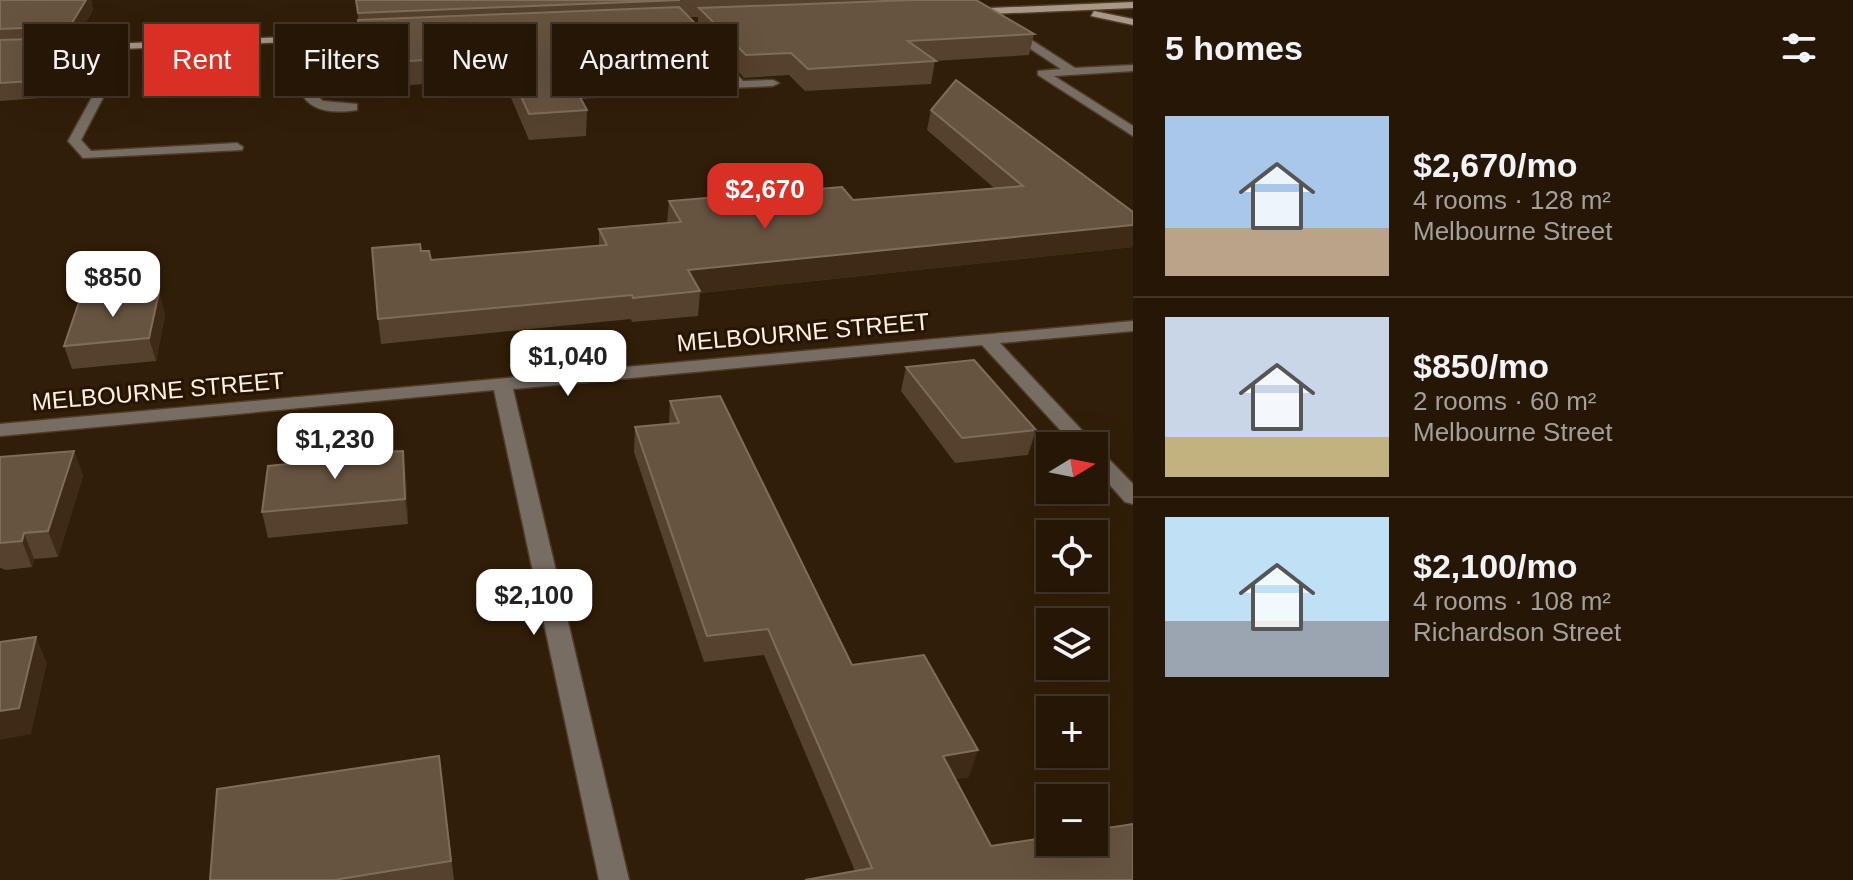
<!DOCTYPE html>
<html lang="en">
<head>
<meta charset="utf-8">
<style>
	:root { --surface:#251606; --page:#2d1f10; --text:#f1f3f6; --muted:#a39f9b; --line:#423528; --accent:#d93025 }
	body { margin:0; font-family:Helvetica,sans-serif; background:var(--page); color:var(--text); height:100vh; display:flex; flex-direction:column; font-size:30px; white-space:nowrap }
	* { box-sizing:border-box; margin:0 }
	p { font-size:26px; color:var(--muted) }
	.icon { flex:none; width:44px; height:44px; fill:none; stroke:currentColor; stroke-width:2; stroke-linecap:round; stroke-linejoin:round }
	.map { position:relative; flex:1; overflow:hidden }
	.sheet { display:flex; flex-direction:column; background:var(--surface); width:720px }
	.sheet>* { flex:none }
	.top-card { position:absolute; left:24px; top:24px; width:760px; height:72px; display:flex; gap:16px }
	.needle { width:52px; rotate:80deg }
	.controls { position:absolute; left:1036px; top:432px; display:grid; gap:16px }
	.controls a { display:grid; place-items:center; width:72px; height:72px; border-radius:0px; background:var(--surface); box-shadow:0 8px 32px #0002,0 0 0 2px var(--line); font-size:40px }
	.price { position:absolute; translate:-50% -68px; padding:0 18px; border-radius:16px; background:#fff; color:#222; font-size:26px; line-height:52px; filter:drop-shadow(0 2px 4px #0008) }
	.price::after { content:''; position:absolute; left:50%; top:48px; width:24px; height:18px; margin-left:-12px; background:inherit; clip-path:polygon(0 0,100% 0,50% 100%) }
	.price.current { background:var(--accent); color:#fff }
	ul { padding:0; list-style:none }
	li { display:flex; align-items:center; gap:24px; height:200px; padding:0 32px }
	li+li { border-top:2px solid var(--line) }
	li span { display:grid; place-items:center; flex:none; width:224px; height:160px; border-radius:0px; color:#555 }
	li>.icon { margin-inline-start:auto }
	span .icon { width:96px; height:96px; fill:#fffc; stroke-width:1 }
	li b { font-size:34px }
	h2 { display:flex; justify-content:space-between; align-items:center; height:96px; padding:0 32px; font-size:34px }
	.pill { padding:0 28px; border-radius:0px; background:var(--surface); box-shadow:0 8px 32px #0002,0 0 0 2px var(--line); font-size:28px; line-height:72px }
	.pill.current { background:var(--accent); color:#fff }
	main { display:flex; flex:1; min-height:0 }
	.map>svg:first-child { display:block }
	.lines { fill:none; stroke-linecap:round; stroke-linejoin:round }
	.lane-casing { stroke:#4e3c27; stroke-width:3 }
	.street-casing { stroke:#4e3c27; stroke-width:3 }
	.secondary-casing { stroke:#4e3c27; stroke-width:3 }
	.lane { fill:#786d63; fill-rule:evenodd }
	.street { fill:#786d63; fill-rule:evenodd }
	.secondary { fill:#a99888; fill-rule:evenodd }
	.wall { fill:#55412c; fill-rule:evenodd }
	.shaded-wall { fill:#3f2b15 }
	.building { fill:#675440; stroke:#7f6d59; stroke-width:2 }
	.labels { text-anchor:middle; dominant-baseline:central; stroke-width:6; stroke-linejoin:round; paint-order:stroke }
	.street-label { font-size:24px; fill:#fff1e4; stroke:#271401 }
</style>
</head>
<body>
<main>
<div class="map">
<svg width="1133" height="880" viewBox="0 0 1133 880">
	<rect width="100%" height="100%" fill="#311e08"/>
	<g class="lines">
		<defs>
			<path id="lane" d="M125,43l5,3 -49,94 10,11 146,-8 6,4 -1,3 -159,8 -15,-17 52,-95z"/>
			<g id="street">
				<path d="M1005,28h8l62,40 58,-3v6l-79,5 79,50v10l-95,-61v-4l23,-2 -56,-37z"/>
				<path d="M303,36l5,3 -2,31 4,21 13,10 34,3v6c-58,9 -66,-22 -59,-71z"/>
				<path d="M702,47h8l33,34 30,-1 6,3 -6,3 -68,3v-4l26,-3 -29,-31z"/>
				<path d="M1133,321v10l-133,12 93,99 3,4 -2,3 7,2 32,33v20l-8,-2 -31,-35v-21h-19l-93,-101 -469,44 116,491h-30l-105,-490 -494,46v-12z"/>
			</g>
			<g id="secondary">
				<path d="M1133,2v6l-166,7 -5,-3 5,-3z"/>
				<path d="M1094,11l39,8v6l-42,-9z"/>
				<path d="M392,33l-4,5 -388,16v-6z"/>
			</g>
		</defs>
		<use href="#lane" class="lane-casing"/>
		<use href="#street" class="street-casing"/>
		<use href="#secondary" class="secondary-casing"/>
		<use href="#lane" class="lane"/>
		<use href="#street" class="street"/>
		<use href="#secondary" class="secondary"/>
	</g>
	<g class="wall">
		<path d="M0,0h91l2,10 -19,32 -10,1 3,11 -26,44 -41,3z"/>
		<path d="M356,0h620l58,34 -5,21 -94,6 -4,23 -126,7 -16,-16 -45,3 -18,-20 -2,21 -41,2v12l-102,6 6,11 -1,26 -57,4 -26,-61 -137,9zM689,17h9v9z"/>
		<path d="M931,110l202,102v35l-433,46 -2,23 -66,6 -1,-3 -250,25 -3,-25 43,-68 10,9 168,-14v-17l68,-6 2,-22 184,-1 141,-12 -67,-58z"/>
		<path d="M159,292l6,23 -9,46 -84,8 -8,-23z"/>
		<path d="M906,367l130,63 -8,25 -73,8 -54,-72z"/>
		<path d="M670,401l182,264 117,112 -14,2 36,67 -136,25 -91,-216 -60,7 -70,-210 1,-25 34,-3z"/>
		<path d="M74,451l9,25 -25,81 -24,2 -2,8 -26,3 -6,-2v-111z"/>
		<path d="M406,476l2,48 -140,14 -6,-26z"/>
		<path d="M439,756l15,124h-244z"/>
	</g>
	<g class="shaded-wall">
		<path d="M86,0h5l2,10 -19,32 -4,-16z"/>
		<path d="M63,38l4,16 -26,44 -6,-17z"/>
		<path d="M1133,225v22l-433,46 -12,-23z"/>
		<path d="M159,292l6,23 -9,46 -7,-23z"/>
		<path d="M74,451l9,25 -25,81 -10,-26z"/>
		<path d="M403,451l3,25 2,48 -3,-25z"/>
		<path d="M24,533l10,26 -2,8 -10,-26z"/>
		<path d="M36,637l11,26 -16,71 -31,6v-29z"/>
		<path d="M978,750l-9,27 -35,6 9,-27z"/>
	</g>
	<g class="building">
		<path d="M0,0h86l-16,26 -70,3z"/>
		<path d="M356,0h324l-322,13z"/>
		<path d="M912,0h64l58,34 -126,7 28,20 -128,8 -17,-16 -45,2 -47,-47z"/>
		<path d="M679,7l47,48 -50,3 8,10 -116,7 19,35 -58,4 -27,-59 -139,9 -5,-44z"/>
		<path d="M63,38l-28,43 -35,2v-43z"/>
		<path d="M956,80l177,132v13l-445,45 12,21 -67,7 -1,-3 -254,24 -6,-71 48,-4 1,7h8l2,9 176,-15 -8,-16 82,-7 -12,-21 173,-14 11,13 170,-14 -92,-76z"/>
		<path d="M159,292l-10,46 -85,8 16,-47z"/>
		<path d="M974,360l62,70 -74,8 -56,-71z"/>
		<path d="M720,396l132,269 72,-10 54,95 -35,6 48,90 59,-9v5h44v-12l39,-6v56h-328l67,-12 -104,-239 -61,7 -72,-209 44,-4 -9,-22z"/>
		<path d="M74,451l-26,80 -24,2 -2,8 -22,2v-86z"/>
		<path d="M403,451l2,48 -143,13 6,-46 41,-4v-7z"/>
		<path d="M36,637l-17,71 -19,3v-69z"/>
		<path d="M439,756l12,105 -117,19h-124l7,-91z"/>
	</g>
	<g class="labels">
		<g class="street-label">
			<text transform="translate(803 332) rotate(-5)">MELBOURNE STREET</text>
			<text transform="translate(158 391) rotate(-5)">MELBOURNE STREET</text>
		</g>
	</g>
</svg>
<div class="controls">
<a><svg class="needle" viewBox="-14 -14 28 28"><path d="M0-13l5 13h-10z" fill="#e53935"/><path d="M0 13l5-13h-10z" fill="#a39f9b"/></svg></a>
<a><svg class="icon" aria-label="locate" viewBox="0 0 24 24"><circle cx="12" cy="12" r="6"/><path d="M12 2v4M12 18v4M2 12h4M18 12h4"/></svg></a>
<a><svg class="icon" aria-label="layers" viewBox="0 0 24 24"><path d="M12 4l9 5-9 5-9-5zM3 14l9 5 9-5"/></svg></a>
<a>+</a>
<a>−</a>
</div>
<b class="price current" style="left:765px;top:231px">$2,670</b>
<b class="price" style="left:113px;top:319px">$850</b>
<b class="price" style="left:568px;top:398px">$1,040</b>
<b class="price" style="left:335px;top:481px">$1,230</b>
<b class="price" style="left:534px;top:637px">$2,100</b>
<div class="top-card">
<a class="pill">Buy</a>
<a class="pill current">Rent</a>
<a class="pill">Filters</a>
<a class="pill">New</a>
<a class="pill">Apartment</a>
</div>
</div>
<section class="sheet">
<h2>5 homes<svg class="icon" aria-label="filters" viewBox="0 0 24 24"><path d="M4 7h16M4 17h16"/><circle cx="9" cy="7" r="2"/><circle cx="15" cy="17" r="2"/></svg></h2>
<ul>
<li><span style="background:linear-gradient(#a9c7e8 70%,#b9a48a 0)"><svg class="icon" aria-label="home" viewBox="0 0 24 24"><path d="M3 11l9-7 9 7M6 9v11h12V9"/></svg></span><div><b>$2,670/mo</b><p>4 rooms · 128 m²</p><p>Melbourne Street</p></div></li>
<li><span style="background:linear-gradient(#c9d6e8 75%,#c2b280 0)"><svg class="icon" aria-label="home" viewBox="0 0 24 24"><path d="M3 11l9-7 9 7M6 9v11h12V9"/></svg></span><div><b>$850/mo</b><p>2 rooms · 60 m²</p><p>Melbourne Street</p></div></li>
<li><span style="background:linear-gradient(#bfe0f5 65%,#9aa5b1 0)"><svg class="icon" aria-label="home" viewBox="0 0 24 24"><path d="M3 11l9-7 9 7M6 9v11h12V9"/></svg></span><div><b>$2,100/mo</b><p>4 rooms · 108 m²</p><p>Richardson Street</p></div></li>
</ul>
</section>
</main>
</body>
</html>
